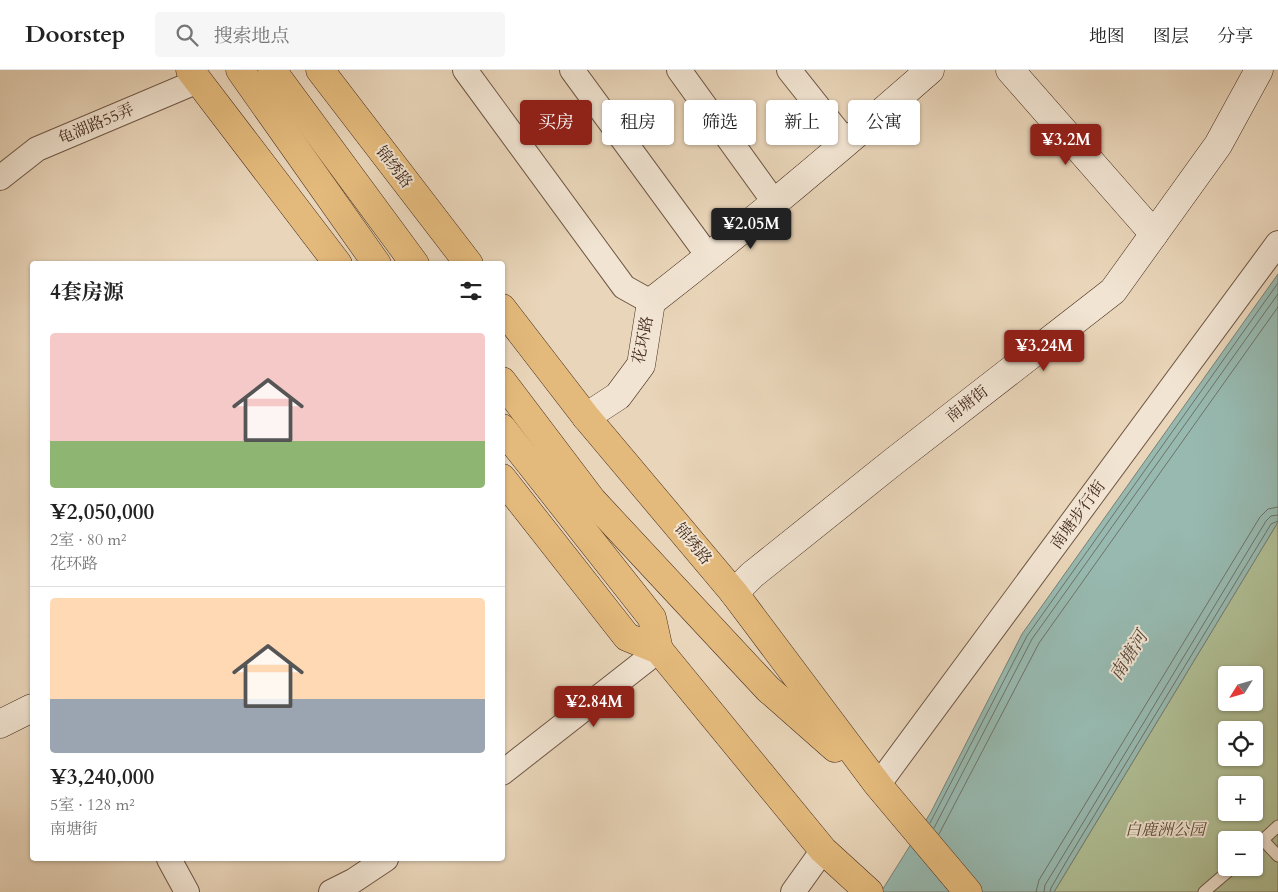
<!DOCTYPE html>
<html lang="zh">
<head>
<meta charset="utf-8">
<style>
	:root { --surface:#fff; --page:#f6f6f6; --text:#222; --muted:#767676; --line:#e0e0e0; --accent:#8f2418 }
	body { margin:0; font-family:Cardo,"Noto Serif SC",serif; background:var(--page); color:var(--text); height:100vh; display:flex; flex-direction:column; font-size:19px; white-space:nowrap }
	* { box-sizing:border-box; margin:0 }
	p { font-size:16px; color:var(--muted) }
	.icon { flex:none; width:28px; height:28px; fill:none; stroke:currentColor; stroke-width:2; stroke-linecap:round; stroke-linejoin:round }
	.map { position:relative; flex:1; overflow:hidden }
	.drawer { position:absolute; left:30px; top:191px; width:475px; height:600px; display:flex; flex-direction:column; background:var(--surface); border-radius:5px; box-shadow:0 1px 4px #0004 }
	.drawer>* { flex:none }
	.top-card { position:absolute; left:520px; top:30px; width:475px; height:45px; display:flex; gap:10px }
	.needle { width:32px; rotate:233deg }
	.tools { position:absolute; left:1218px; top:596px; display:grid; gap:10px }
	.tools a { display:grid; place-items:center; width:45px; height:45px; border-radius:5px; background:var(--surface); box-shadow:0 1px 4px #0004; font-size:25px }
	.price { position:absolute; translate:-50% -42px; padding:0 11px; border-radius:5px; background:var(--accent); color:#fff; font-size:16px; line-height:32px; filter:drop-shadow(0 1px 2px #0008) }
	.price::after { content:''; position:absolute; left:50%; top:30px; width:15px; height:11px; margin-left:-8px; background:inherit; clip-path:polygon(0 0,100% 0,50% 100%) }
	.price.on { background:#222; color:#fff }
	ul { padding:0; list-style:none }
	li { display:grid; align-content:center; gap:10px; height:265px; padding:0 20px }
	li+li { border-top:1px solid var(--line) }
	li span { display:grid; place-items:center; height:155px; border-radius:5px; color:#555 }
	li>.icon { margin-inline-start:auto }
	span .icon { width:90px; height:90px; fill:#fffc; stroke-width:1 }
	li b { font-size:21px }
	h2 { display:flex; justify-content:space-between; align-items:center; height:60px; padding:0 20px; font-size:21px }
	.chip { padding:0 18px; border-radius:5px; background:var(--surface); box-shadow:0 1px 4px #0004; font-size:18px; line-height:45px }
	.chip.on { background:var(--accent); color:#fff }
	header { display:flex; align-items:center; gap:30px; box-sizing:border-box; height:70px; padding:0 25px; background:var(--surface); border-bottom:1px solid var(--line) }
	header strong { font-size:24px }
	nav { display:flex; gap:28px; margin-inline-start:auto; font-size:18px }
	.search { width:350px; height:45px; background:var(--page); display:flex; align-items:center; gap:12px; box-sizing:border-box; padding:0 18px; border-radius:5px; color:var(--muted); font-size:19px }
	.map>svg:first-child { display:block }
	.green { fill:#b0be94; stroke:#7a7458; fill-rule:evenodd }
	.water { fill:#97b9b0; stroke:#768075 }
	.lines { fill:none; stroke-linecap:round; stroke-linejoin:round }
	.shore { stroke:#6e7266; stroke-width:1 }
	.lane-casing { stroke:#6e5644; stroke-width:13 }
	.street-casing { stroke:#6e5644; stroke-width:26 }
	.secondary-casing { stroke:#452b1d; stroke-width:29 }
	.primary-casing { stroke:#452b1d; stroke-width:29 }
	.lane { stroke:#f1e4d2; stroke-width:11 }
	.street { stroke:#f1e4d2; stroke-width:24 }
	.secondary { stroke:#f1e4d2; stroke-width:28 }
	.primary { stroke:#e4ba7c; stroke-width:28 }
	.labels { text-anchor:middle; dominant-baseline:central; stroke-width:4; stroke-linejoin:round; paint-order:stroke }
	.street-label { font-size:16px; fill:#452b1d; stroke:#f1e4d2 }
	.park-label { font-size:16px; font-style:italic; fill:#5a4835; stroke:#f1e4d2 }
	.water-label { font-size:18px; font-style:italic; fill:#55473a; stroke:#f1e4d2 }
</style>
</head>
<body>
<header>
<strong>Doorstep</strong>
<div class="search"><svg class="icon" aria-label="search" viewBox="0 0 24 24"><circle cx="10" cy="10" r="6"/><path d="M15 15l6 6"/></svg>搜索地点</div>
<nav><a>地图</a><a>图层</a><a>分享</a></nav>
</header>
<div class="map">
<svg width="1278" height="822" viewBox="0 0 1278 822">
	<rect width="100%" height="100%" fill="#e9d5b9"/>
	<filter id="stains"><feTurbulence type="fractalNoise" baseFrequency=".004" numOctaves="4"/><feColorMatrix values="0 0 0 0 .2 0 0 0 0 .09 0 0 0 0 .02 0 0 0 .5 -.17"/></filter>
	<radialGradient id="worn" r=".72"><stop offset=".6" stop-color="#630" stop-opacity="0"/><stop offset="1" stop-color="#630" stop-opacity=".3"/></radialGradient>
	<path class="green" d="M1278,452v370h-224l17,-28zM1226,605h28v27h-28zM1226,660h28v28h-28zM1226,715h28v27h-28zM1226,770h28v28h-28z"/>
	<path class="water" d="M1278,204v248l-224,370h-173l50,-80 91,-178z"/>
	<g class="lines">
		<g class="shore">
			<path d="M930,753l97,-187 251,-353"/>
			<path d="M934,758l98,-189 246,-345"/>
			<path d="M939,764l100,-191 239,-336"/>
			<path d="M1036,822l3,-12 221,-363 8,-8 10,-2"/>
			<path d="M1044,822l1,-7 16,-26 205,-338 5,-5 7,-1"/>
			<path d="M1050,822l1,-4 15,-26 205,-338 7,-3"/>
		</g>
		<defs>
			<g id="lane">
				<path d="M1263,770l15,16"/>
				<path d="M1254,778l24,-22"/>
				<path d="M1204,822l28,-24"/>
			</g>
			<g id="street">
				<path d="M465,0l159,217 27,15"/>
				<path d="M572,0l137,187"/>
				<path d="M679,0l96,133"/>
				<path d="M789,0l58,73"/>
				<path d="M0,108l37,-29 161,-68"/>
				<path d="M502,703l157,-123"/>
				<path d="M878,715l400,-542"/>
				<path d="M169,789l18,33"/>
				<path d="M331,822l22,-11 33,-22"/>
				<path d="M793,822l30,-42"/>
			</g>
			<g id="secondary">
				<path d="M1010,0l144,164"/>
				<path d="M586,347l32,-21 23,-31 10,-63c95,-74 188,-152 279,-232"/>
				<path d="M734,523l18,-18 141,-113 220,-171 105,-146 41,-75"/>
				<path d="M0,654l32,-16"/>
			</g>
			<g id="primary">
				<path d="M190,0l148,194"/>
				<path d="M240,0l137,194"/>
				<path d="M272,0l143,194"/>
				<path d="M320,0l149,194"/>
				<path d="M502,238l84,109 148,176 144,192 90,107"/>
				<path d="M502,311l90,119 176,189 67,59"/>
				<path d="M502,358l150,190 7,32"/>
				<path d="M502,408l125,159 32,13 164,200 46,42"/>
			</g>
		</defs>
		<use href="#lane" class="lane-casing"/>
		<use href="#street" class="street-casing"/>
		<use href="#secondary" class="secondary-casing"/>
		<use href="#primary" class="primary-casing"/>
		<use href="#lane" class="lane"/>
		<use href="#street" class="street"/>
		<use href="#secondary" class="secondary"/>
		<use href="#primary" class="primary"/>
	</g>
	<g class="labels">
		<g class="street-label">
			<text transform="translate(96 54) rotate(-23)">龟湖路55弄</text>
			<text transform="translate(394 97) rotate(52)">锦绣路</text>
			<text transform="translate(643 270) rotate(-79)">花环路</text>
			<text transform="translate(967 334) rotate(-38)">南塘街</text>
			<text transform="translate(1078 445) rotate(-54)">南塘步行街</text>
			<text transform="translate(693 474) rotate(50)">锦绣路</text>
		</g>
		<g class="park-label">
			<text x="1165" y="760">白鹿洲公园</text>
		</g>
		<g class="water-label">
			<text transform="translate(1129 586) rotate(-58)">南塘河</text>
		</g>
	</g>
	<rect width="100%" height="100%" filter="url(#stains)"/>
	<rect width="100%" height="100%" fill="url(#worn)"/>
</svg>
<div class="tools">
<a><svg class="needle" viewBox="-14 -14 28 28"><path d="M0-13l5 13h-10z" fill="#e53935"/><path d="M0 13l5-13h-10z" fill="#767676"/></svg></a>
<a><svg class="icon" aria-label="locate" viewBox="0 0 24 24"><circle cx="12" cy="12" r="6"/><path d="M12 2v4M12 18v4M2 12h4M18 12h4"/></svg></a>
<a>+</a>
<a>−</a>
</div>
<b class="price" style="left:1066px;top:96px">¥3.2M</b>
<b class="price on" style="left:751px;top:180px">¥2.05M</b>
<b class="price" style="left:1044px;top:302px">¥3.24M</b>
<b class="price" style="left:594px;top:658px">¥2.84M</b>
<div class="top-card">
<a class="chip on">买房</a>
<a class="chip">租房</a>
<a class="chip">筛选</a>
<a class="chip">新上</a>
<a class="chip">公寓</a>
</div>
<section class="drawer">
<h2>4套房源<svg class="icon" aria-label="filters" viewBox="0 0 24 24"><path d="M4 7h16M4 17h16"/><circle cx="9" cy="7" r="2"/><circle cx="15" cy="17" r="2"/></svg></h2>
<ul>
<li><span style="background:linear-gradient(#f6c9c9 70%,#8fb573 0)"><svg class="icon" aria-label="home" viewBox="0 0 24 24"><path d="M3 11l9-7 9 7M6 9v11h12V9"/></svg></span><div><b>¥2,050,000</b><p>2室 · 80 m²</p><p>花环路</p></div></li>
<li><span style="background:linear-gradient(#ffd9b3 65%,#9aa5b1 0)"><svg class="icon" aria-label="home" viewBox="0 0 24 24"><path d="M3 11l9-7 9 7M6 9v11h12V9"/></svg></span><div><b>¥3,240,000</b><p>5室 · 128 m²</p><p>南塘街</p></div></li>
</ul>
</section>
</div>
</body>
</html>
